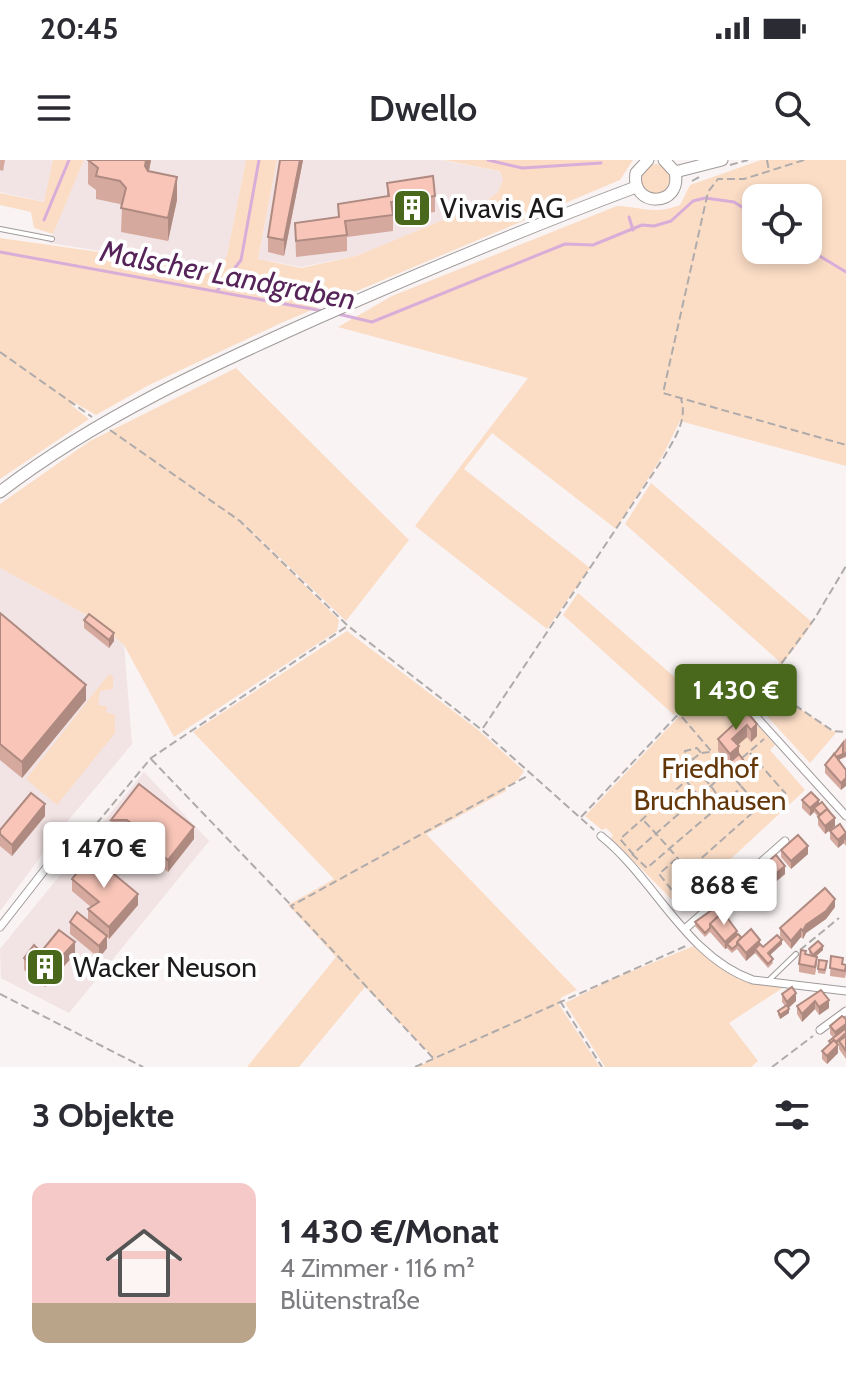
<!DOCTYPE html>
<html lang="de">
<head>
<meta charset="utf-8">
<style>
	:root { --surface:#fff; --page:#f7f7f7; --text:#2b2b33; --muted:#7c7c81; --line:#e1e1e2; --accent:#4a681c }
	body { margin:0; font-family:Cabin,sans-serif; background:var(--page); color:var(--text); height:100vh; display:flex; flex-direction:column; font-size:30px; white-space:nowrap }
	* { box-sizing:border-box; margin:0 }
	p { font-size:26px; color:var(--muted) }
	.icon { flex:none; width:44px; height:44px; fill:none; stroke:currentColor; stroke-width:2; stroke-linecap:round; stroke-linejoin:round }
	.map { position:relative; height:907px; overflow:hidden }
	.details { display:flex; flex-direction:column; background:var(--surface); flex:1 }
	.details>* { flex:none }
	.tools { position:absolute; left:742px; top:24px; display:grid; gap:16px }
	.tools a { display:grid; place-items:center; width:80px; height:80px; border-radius:16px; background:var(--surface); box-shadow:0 4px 12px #0003; font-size:40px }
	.price { position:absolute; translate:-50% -68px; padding:0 18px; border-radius:8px; background:#fff; color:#222; font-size:26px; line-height:52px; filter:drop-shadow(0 2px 4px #0008) }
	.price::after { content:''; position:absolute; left:50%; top:48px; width:24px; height:18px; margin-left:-12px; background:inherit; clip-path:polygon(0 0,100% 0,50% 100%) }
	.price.current { background:var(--accent); color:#fff }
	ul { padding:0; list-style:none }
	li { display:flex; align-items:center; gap:24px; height:200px; padding:0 32px }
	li+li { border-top:2px solid var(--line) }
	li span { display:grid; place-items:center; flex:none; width:224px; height:160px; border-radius:16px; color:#555 }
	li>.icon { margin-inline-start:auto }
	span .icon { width:96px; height:96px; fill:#fffc; stroke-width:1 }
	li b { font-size:34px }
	h2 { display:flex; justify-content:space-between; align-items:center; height:96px; padding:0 32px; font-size:34px }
	.status { display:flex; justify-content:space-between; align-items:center; height:56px; padding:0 40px; background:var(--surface); direction:ltr }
	.status svg { height:22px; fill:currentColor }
	header { display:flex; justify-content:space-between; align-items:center; height:104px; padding:0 32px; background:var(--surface); font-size:36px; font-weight:600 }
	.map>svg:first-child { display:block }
	.built { fill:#f2e3e4 }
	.green { fill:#fbddc6; fill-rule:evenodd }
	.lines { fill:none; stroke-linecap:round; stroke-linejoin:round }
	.stream { stroke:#d8aed9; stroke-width:3 }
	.lane-casing { stroke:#a09a9a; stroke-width:6 }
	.street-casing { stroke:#a09a9a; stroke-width:9 }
	.secondary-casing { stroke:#a09a9a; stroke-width:13 }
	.path { stroke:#b0abab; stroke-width:2; stroke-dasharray:8 4; stroke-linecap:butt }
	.lane { stroke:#fff; stroke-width:4 }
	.street { stroke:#fff; stroke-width:7 }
	.secondary { stroke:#fff; stroke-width:11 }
	.wall { fill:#d5a99e }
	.shaded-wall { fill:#ae8a81 }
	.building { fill:#f8c5b8; stroke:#ae8a81; stroke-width:2 }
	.labels { text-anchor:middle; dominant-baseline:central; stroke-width:8; stroke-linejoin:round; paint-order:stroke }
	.poi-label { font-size:28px; fill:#1c1a1a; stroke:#fff; text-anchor:start }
	.park-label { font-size:28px; fill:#64370a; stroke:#fff }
	.water-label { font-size:30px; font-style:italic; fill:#57245a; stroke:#fff }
</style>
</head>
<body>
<div class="status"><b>20:45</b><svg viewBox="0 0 49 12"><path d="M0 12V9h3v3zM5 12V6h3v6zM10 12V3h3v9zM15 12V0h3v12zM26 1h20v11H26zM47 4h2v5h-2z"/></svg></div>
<header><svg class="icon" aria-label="menu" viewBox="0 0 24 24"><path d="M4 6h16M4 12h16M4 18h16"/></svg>Dwello<svg class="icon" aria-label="search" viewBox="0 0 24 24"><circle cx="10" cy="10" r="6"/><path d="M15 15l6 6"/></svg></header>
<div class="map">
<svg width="846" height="907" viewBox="0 0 846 907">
	<rect width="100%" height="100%" fill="#f9f3f3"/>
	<g class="built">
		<path d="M0,0h53l-8,42 -45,-10z"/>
		<path d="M84,0h162l-19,95 -8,14 -170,-26z"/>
		<path d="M277,0h163l58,11 5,8 -5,13 -14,11 -128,53 -55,11 -43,-8z"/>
		<path d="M0,408l90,49 34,28 8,99 -66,79 -8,1 -5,6v10l-53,71z"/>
		<path d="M144,612l65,69 -140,172 -68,-35 -1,-29z"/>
	</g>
	<g class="green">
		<path d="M53,0h31l-31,74 -19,-6 -3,-16 -31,-7v-12l44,9z"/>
		<path d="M246,0h31l-19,99 43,9 55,-12 128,-53 14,-11 5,-13 -4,-8 -56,-11h190l-13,20 -339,143 -132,62 -53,30 -21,-12 -4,2 18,14 -89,60v-241l219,31 8,-14z"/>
		<path d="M761,0h85v306l-166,-45 -17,34 -47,74 -124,-96 -28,36 126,99 -43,61 -132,-103 113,-148 -190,-51 54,-31 225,-90c27,1 36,9 63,-1l10,-20zM756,38h52v52h-52z"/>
		<circle cx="656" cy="19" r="15"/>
		<path d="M236,208l173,172 -63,81 -107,-102 100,101 -2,11 -163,106 -50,-92 -34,-28 -90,-49v-64l90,-63z"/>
		<path d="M651,323l162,140 -47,63 70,47 -26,30 -55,-60h-5l-8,9 -4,-2 42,-48 -155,-138z"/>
		<path d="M578,433l116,101 -20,21 -111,-100z"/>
		<path d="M347,471l130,98 47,42 -6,9 -12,7v4l-80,43 151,156 -15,7 -4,6 42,64h-182l16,-9 -69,-71 -66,80h-52l89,-110 -48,-52 46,-26 -141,-147z"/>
		<path d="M109,514l4,2v13l-13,2 -2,14 9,1 -1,6 9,3v18l-58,72 -31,-26z"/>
		<path d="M708,526l33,33 7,-5 27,31 -5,5 35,40 -126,117 -68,-69 2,-3 -7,-7 -4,2 -17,-14z"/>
		<path d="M694,786c31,28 48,37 90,41l-55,36 29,38 -7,6h-146l-40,-64 45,-23z"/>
	</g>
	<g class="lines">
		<g class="stream">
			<path d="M488,0l34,8 79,-5"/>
			<path d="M629,57l4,13"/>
			<path d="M44,60l25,-60"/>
			<path d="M808,89l38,23"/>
			<path d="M0,92l323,59"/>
			<path d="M217,131l24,-31 18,-100"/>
			<path d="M338,154l34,8 193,-78 28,1 49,-20 12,1 17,-5 22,-20 12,-3 29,4 22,14"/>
		</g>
		<defs>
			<g id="lane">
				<path d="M0,69l52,10"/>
				<path d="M767,822l29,-28"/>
			</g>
			<g id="street">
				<path d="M749,549l97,107"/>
				<path d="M601,676c54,43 85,121 152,144l93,11"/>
				<path d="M0,767l61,-78"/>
				<path d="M686,768l99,-87"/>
				<path d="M820,870l26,-19"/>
			</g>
			<g id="secondary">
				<path d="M648,0l-12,13c-6,35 47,35 39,-1l-11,-12"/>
				<path d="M675,12l47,-12"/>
				<path d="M0,332c98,-75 208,-125 320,-175 104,-46 209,-90 316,-130"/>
			</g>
		</defs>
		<use href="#lane" class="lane-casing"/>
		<use href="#street" class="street-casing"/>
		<use href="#secondary" class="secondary-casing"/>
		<g class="path">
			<path d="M767,0l2,11"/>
			<path d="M804,0l-60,19h-26l-10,13 -45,201 183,52"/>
			<path d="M730,5l18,-5"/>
			<path d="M692,21l9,-5"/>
			<path d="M0,192l92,65"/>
			<path d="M110,270l130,91 108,105 134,104 112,100"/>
			<path d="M765,525l68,46 13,1"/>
			<path d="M753,542l62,-84 31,-52"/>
			<path d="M682,557l59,69"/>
			<path d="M483,568l181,-271c10,-18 24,-37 17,-58"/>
			<path d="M750,593l36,41"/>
			<path d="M742,598l22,-19"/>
			<path d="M151,599l140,146"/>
			<path d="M692,599l-8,-3 1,-5 12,-3 4,5"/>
			<path d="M696,612l-3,-13 8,-6 9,-1"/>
			<path d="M687,622l24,28"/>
			<path d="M722,644c-7,-13 -14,-24 -26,-32l-76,67 13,15c32,-29 66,-57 98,-86"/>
			<path d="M581,657l124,-131 3,-1 33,31 4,-3"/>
			<path d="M71,687l7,-1 73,-88 195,-131"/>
			<path d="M632,694l15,14c31,-27 63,-54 95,-81l17,20 -71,63c-15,-17 -29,-34 -45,-50"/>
			<path d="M672,730l-13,-16 17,-15"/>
			<path d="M800,790l39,-32"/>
			<path d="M0,834l143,73"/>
			<path d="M560,841l42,66"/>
			<path d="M433,898l-142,-152 238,-131"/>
			<path d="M415,907l273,-122"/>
			<path d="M772,907l41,-31"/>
		</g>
		<use href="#lane" class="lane"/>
		<use href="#street" class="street"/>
		<use href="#secondary" class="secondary"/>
	</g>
	<g class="wall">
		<path d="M0,0h5l-2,11 -3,-1z"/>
		<path d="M88,0h63l-2,11 28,29 -9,41 -47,-9 1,-26 -2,-2 -24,-5v-9l-8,-6z"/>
		<path d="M280,0h23l-19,96 -16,-4v-15z"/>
		<path d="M387,23l48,13v16l-42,5v14l-46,6v14l-51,6 -1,-34 43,-6v-13l49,-8z"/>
		<path d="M0,453l86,87 -64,78 -22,-18z"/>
		<path d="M84,460l30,21 -5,7 -25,-20z"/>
		<path d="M747,552l10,24 -6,6 -4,-5 -9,8 1,9 5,11 -8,7 -18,-21v-12z"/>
		<path d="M846,578v19l-8,3 8,10 -5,20 -16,-17v-8z"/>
		<path d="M139,624l55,55 -26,33 -40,-32 -1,-8h-16v-12z"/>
		<path d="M802,640l17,4 16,22 -10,8 -7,-9v-8l-4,-5 -4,4 -8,-8z"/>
		<path d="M45,656l-33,40 -12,-10v-16z"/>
		<path d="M830,671h16v15l-2,-3 -6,5 -8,-9z"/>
		<path d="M781,690l27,4 -17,15 -10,-12z"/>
		<path d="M764,705l21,9 -12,10 -9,-11z"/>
		<path d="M72,719l66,26 -29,34 -2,-2v11l-8,10 -29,-24v-12l18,-1v-12l3,-2 -19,-16z"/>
		<path d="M768,728l-23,20 -10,-11v-7z"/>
		<path d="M738,746l-12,10 11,19 23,9 3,3 19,-3 -12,11 3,8 -5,5 -13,-15 -9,8 -9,-12 -5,4 -5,-5 -2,1 -15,-17 -5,5 -10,-11v-4z"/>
		<path d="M835,747l-9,12 -20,14 -3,6 -2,-2 -10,12 -11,-13v-8z"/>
		<path d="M809,789l14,1 -7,6 1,8 -2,11 -16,-3v-8l7,-9h5l-2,-2z"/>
		<path d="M41,792l34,2 -30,33 -21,-17v-12z"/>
		<path d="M831,796l12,8 3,9 -1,5 -15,-2z"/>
		<path d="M827,805l-2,9 -7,-1v-4z"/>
		<path d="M821,830l8,18 -10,7 -4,-6 -13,13 -5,-8v-8z"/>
		<path d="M782,834l14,7 -7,7v5l-9,6 -2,-4v-4l7,-5 -3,-4z"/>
		<path d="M846,859v40l-7,-10v-6l-1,1v9l-11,11 -5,-5v-8l7,-6v-4l4,-4 -3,-3v-8z"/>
	</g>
	<g class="shaded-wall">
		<path d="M146,0h5l-6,30v-24z"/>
		<path d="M300,0h3l-19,96v-16z"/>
		<path d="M177,17v23l-9,41v-23z"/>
		<path d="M114,473v8l-5,7v-8z"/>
		<path d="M86,525v15l-64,78v-16z"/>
		<path d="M757,564v12l-6,6v-12z"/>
		<path d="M747,565v12l-15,13v-11z"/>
		<path d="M739,586v12l-9,4v-8z"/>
		<path d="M846,592v4l-11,6v-4z"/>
		<path d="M744,601v4l-8,7v-4z"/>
		<path d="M846,618v8l-5,4v-7z"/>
		<path d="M819,640v8h-5v4l-4,4v-8z"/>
		<path d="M45,644v12l-33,40v-11z"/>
		<path d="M835,658v8l-10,8v-8z"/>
		<path d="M194,667v12l-26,33v-12z"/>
		<path d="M846,673v8l-2,-2v4l-6,5v-8z"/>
		<path d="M808,686v8l-17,15v-8z"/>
		<path d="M785,706v8l-12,10v-8z"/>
		<path d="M768,720v8l-23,20v-7z"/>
		<path d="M138,734v11l-29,34v-12z"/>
		<path d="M835,739v8l-9,12 -20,14 -3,6v-8l3,-6z"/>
		<path d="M738,742v4l-24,22 -2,-2z"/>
		<path d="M801,769v8l-10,12v-8z"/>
		<path d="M737,771v8l-10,5v4l-2,1v-7z"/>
		<path d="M107,776v12l-8,10v-12z"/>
		<path d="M760,780v8l-5,1v4l-9,8v-8z"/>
		<path d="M782,780v4l-14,13v-4z"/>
		<path d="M75,782v12l-30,33v-12z"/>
		<path d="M823,786v4l-10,9v-4z"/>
		<path d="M796,833v8l-9,8v-7z"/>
		<path d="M829,840v8l-10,7v-8z"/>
		<path d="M815,841v8l-13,13v-8z"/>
		<path d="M789,849v4l-9,6v-4z"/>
		<path d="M846,864v7l-11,9v-8z"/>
		<path d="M838,885v8l-11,11v-8z"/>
	</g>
	<g class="building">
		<path d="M88,0h58l-1,6 3,5 29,6 -9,41 -47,-10 5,-20 -6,-7 -24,-5 2,-8z"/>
		<path d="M280,0h20l-16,80 -16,-3z"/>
		<path d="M433,16l2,20 -44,6 2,13 -48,6 2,14 -51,6 -1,-18 44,-6 -1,-13 51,-8 -2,-13z"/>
		<path d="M0,453l86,72 -64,77 -22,-18z"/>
		<path d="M89,454l25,19 -5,7 -25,-20z"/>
		<path d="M747,552l10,12 -6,6 -4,-5 -15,14 7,7 -9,8 -12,-15z"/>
		<path d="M843,583v11l-7,3 -2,-3 -1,2z"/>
		<path d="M739,594l5,7 -8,7 -6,-6z"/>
		<path d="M834,594l12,16v8l-5,5 -16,-18z"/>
		<path d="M139,624l55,43 -26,33 -40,-32 4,-4 -5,-4h-16z"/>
		<path d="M811,632l8,8 -9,8 -8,-8z"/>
		<path d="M31,633l14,11 -33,41 -12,-11v-4z"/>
		<path d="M822,642l7,9 -2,-2 -7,6 -6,-7z"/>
		<path d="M827,649l8,9 -10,8 -7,-9z"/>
		<path d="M840,664l6,9 -8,7 -8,-9z"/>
		<path d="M798,675l10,11 -17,15 -10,-11z"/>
		<path d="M91,695l47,39 -29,33 -21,-18 11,-7 -27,-23z"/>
		<path d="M776,695l9,11 -12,10 -9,-11z"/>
		<path d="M759,710l9,10 -23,21 -10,-11z"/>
		<path d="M825,728l10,11 -9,12 -20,14 -3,6 -2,-2 -10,12 -11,-13z"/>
		<path d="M733,735l5,7 -13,12 -2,-2 -13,12v4l-5,5 -10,-11z"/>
		<path d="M77,752l30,24 -8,10 -29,-24z"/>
		<path d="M723,752l14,19 -12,11 -15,-18z"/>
		<path d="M751,769l9,11 -14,13 -9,-11z"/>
		<path d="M59,770l16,12 -30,33 -21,-17 10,-13 7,7z"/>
		<path d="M738,774l3,3 -4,5v3l-5,4 -5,-5z"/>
		<path d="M777,775l5,5 -14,13 5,6 -5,5 -13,-15 5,-5 3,3z"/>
		<path d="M818,781l5,5 -10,9 -4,-6z"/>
		<path d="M801,790l5,1 -1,3 12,3 -2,10 -16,-3z"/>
		<path d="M831,796l12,2 -1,6 4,1 -1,6 -15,-3z"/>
		<path d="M819,800l8,1 -2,9 -7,-1z"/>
		<path d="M792,827l4,6 -9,9 -5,-8z"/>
		<path d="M821,830l8,10 -10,7 -4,-6 -13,13 -5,-8z"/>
		<path d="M787,845l2,4 -9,6 -2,-4z"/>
		<path d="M842,856l4,3v5l-11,8 -5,-6z"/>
		<path d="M846,868v5l-10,9 -2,-2 -3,3 -2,-2z"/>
		<path d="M846,876v15l-7,-10z"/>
		<path d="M834,880l4,5 -11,11 -5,-5z"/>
	</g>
	<defs>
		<symbol id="building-square" viewBox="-11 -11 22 22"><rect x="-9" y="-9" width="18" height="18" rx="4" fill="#4a681c" stroke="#fff"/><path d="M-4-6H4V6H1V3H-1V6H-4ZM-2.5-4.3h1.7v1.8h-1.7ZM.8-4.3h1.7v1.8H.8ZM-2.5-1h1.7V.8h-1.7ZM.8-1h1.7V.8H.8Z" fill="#fff"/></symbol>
	</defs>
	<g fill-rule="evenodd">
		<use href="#building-square" x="390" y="26" width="44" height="44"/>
		<use href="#building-square" x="23" y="785" width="44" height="44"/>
	</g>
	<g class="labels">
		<g class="poi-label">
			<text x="440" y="48">Vivavis AG</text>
			<text x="73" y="807">Wacker Neuson</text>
		</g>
		<g class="park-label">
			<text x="710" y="608">Friedhof<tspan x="710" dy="32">Bruchhausen</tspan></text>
		</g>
		<g class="water-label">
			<text transform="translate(228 115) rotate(11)">Malscher Landgraben</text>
		</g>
	</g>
</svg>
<div class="tools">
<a><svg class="icon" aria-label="locate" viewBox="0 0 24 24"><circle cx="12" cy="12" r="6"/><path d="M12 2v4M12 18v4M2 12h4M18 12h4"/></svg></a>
</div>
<b class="price current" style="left:736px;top:572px">1 430 €</b>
<b class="price" style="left:104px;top:730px">1 470 €</b>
<b class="price" style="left:724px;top:767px">868 €</b>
</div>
<section class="details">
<h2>3 Objekte<svg class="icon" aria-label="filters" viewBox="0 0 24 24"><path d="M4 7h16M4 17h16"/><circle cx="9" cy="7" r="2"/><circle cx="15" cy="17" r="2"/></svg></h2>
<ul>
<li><span style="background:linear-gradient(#f6c9c9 75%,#b9a48a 0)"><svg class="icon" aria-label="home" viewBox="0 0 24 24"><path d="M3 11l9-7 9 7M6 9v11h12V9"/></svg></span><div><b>1 430 €/Monat</b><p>4 Zimmer · 116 m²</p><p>Blütenstraße</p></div><svg class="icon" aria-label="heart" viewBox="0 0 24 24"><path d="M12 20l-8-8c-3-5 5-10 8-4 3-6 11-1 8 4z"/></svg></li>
</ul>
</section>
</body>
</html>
